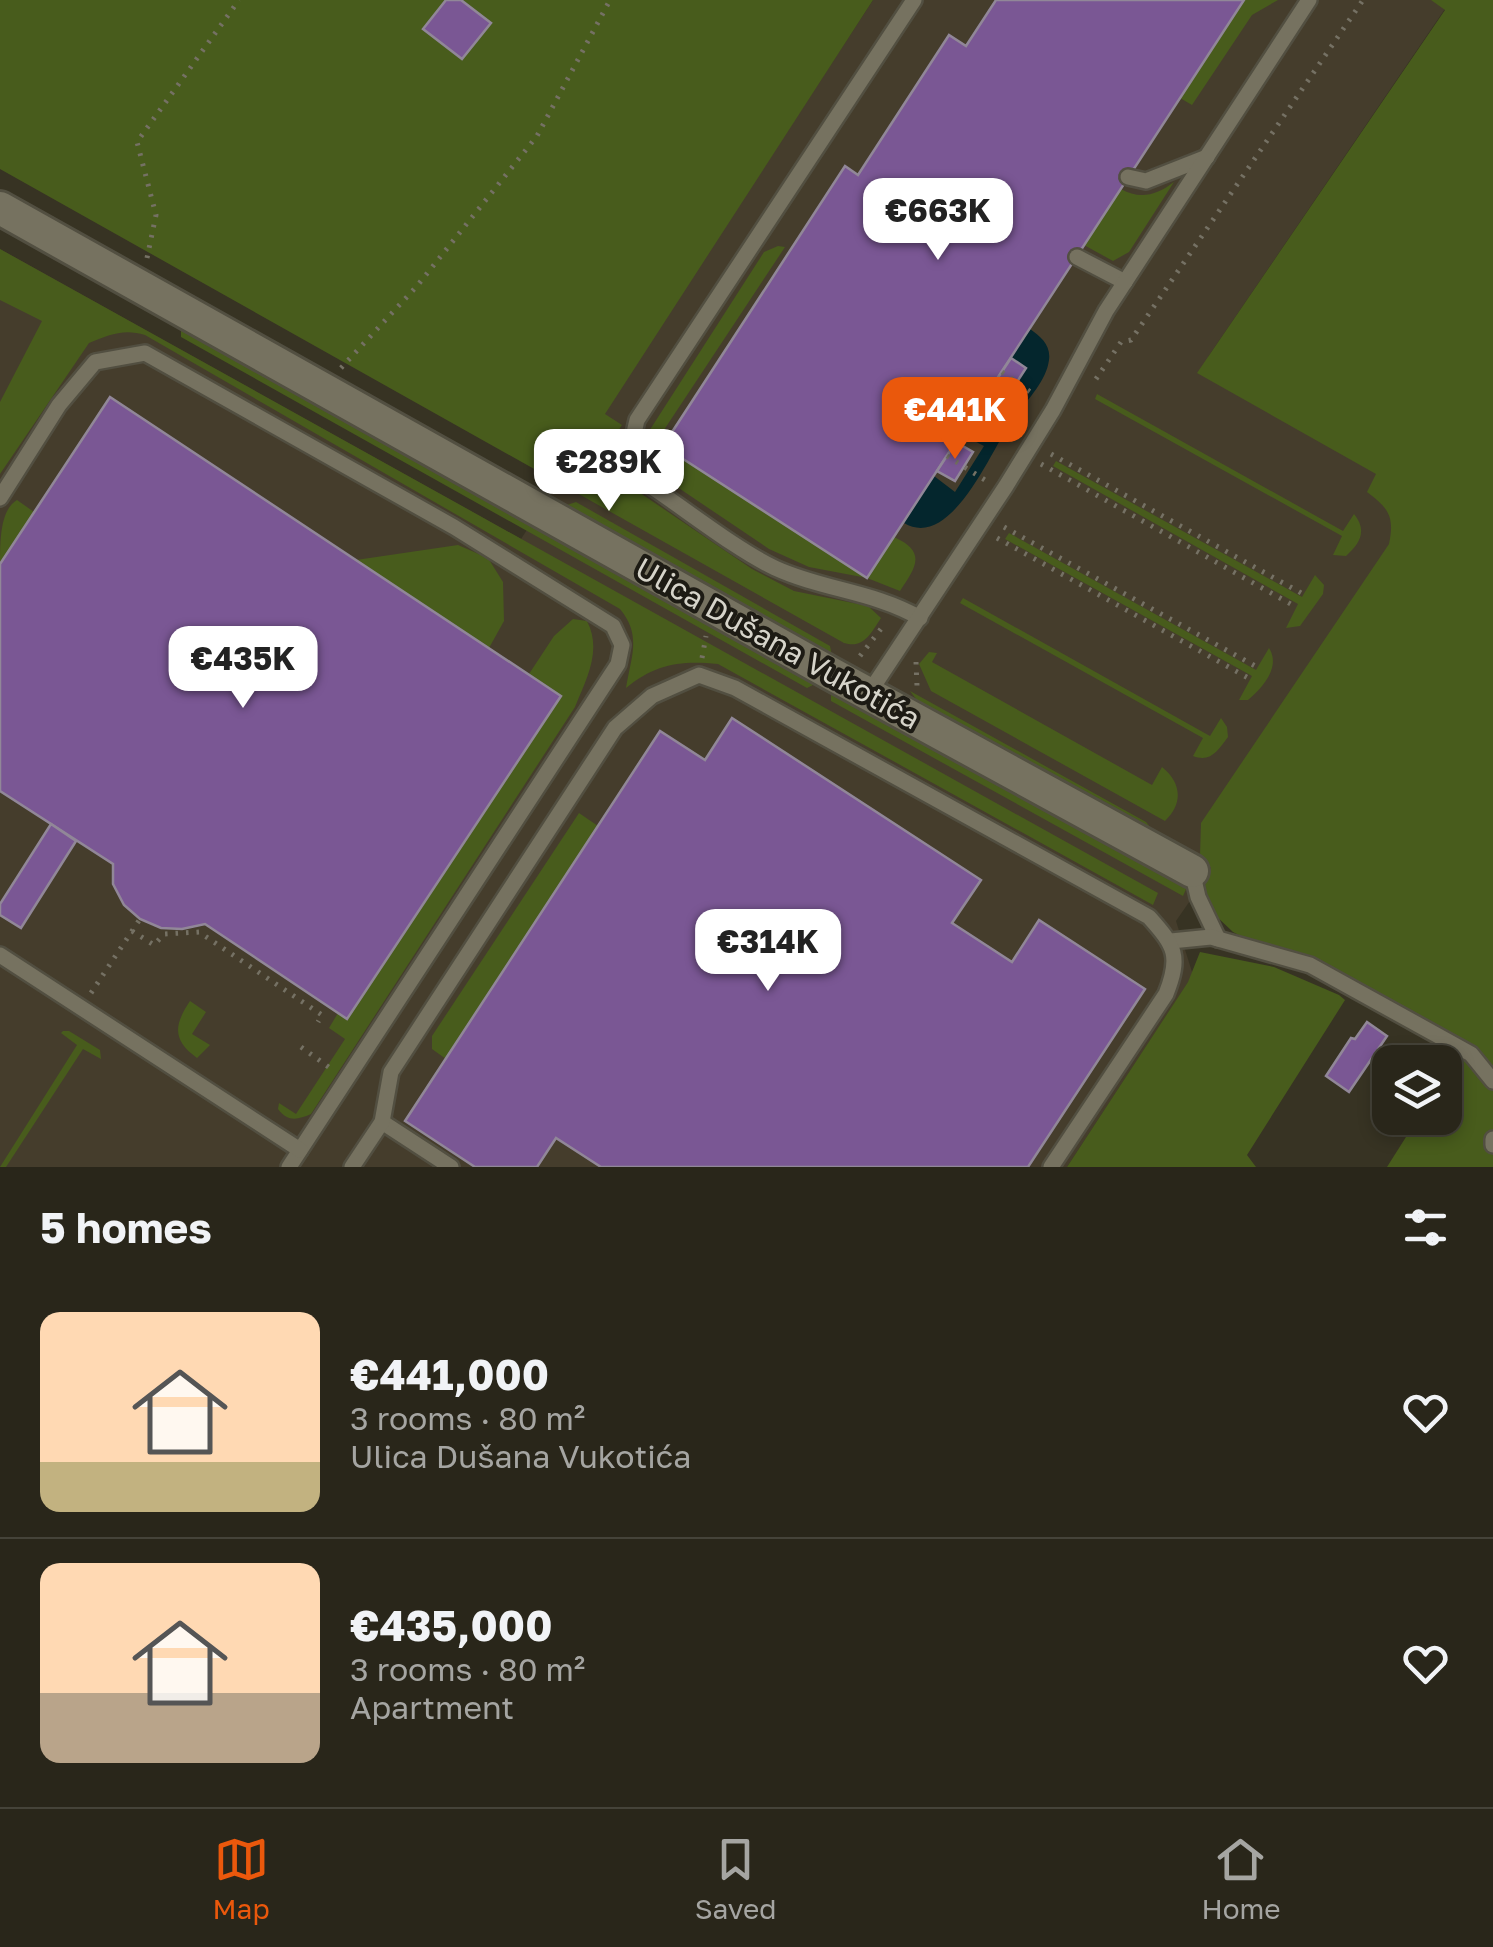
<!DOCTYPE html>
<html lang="en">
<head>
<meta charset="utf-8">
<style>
	:root { --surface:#29261a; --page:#353227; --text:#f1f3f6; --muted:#a5a5a2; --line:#454339; --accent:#ea580c }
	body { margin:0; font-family:"Golos Text",sans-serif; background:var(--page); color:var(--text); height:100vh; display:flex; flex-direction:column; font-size:38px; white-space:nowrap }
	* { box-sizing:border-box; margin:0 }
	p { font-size:32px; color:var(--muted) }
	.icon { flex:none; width:55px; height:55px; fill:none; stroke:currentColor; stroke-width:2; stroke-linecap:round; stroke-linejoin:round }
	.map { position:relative; height:1167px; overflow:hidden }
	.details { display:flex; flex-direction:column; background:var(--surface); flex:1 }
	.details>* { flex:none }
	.controls { position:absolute; left:1372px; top:1045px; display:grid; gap:20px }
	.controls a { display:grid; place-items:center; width:90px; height:90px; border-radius:20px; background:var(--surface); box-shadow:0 5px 15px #0003,0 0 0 2px var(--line); font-size:50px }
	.price { position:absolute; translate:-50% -85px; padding:0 22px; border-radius:20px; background:#fff; color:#222; font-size:32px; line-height:65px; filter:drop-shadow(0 2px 5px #0008) }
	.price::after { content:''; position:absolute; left:50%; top:60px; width:30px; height:22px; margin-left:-15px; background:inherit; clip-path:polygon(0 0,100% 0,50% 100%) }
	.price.active { background:var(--accent); color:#fff }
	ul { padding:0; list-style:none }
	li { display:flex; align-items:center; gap:30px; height:250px; padding:0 40px }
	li+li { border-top:2px solid var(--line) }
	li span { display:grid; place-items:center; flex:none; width:280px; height:200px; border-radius:20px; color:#555 }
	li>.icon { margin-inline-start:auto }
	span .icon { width:120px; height:120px; fill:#fffc; stroke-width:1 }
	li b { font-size:42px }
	h2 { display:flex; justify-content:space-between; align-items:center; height:120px; padding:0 40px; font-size:42px }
	.menu { display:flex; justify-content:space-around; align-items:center; height:140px; border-top:2px solid var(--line); background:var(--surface); font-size:28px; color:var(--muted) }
	.menu a { display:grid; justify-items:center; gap:5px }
	.menu .active { color:var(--accent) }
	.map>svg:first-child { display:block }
	.commercial { fill:#453d2c }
	.green { fill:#485c1c }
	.water { fill:#04262d }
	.building { fill:#7a5794; stroke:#918798; stroke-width:2.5 }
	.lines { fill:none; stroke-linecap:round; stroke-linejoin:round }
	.service-casing { stroke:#524f41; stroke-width:20 }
	.minor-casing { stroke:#524f41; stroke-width:38 }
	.path { stroke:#757164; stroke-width:5; stroke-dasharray:2.5 8; stroke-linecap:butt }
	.service { stroke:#767260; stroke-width:15 }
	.minor { stroke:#767260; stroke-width:32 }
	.labels { text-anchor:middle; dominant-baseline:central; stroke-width:8; stroke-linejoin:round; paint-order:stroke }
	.street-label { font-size:30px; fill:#d6d4ca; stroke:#1d1b14 }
</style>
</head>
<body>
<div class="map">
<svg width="1493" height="1167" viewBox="0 0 1493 1167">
	<rect width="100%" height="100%" fill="#373323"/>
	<path class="commercial" d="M873,0h578l-243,357 255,149 -287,415 17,54 -126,192h-1067v-918l521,290z"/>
	<g class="green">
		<path d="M0,0h873l-268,414 17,11c-13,18 -10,39 2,57l128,87 42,22 74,15 13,12c-10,15 -17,31 -37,25l-844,-474z"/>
		<path d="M1244,0h34l-26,15 -60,90 -12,-7z"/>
		<path d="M1431,0h62v1167h-106l31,-49h27v-43l20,-32 -156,-88 -51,-10 -25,-13 -19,-18 -15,-23 12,-23 -11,-12 1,-33 188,-279c6,-28 -1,-36 -22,-52l9,-18 -179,-101 248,-363z"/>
		<path d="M1174,182l-45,70 -16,9 -29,-16 37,-56c19,11 36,6 53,-7z"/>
		<path d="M778,246l7,1 -127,192 5,7 204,132 27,-41c33,15 22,30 6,54l-33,-13 -58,-11 -40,-18 -114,-77 -9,-20 -2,-13 120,-187z"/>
		<path d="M0,249l1158,644 -5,12 -435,-241c-37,-4 -63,0 -92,24 5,-32 16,-52 -6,-79l-475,-274c-21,-7 -37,0 -56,8l-89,131v-72l42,-81 -42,-21z"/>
		<path d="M181,328l636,355 -10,5 -626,-351z"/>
		<path d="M1097,394l246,137 11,-17c13,16 7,29 -8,42l-13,-1 9,-19 -247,-137z"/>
		<path d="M1056,461l246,136 13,-22 9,10 -1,9 -23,32 -14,2 12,-24 -245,-138z"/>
		<path d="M17,500l17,12 -34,52c0,-23 0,-54 17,-64z"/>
		<path d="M576,502l254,144 2,10 -268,-150z"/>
		<path d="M1009,533l247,137 13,-22c12,19 -6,39 -21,52h-9l13,-24 -247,-137z"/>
		<path d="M458,545l30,13 15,24 1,39 -15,27 -133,-88z"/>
		<path d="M963,598l247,138 11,-18 6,9 1,10c-10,13 -17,26 -35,19l10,-18 -243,-135z"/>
		<path d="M573,619l14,2c15,29 0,57 -12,86l-264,407c-14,6 -23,8 -33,-5l1,-6 17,11 49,-75 -16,-11 9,-15 9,5 214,-322 -32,-22 25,-38z"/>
		<path d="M929,652l8,1 -5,9 220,123 10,-18c20,16 21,37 3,54l-234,-130 -12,-27z"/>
		<path d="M831,691l356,196 -4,9 -352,-195z"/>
		<path d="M910,691l236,131 4,5 -14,-1 -214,-119z"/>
		<path d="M579,813l19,13 -152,233 -14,-10v-13z"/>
		<path d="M1200,952l74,15 65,28 6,5 -98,155 9,12h-189l121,-185z"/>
		<path d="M190,1001l16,11 -14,22 18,11 -13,13c-25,-18 -23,-33 -7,-57z"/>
		<path d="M63,1031h6l31,19 1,9 -18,-10 -77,118h-6l77,-122 -16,-12z"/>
	</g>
	<path class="water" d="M1030,329c11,8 21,16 19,31 -3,23 -24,42 -37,60 -21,31 -61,131 -108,103l30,-47 21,16 29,-46 -23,-12 13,-20 17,9 34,-54 -14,-11z"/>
	<g class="building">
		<path d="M446,0h15l30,23 -29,36 -39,-30z"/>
		<path d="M996,0h248l-377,578 -204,-132 182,-280 13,9 91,-140 17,11z"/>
		<path d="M1011,358l15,10 -36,56 -16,-10z"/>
		<path d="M110,397l451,299 -214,323 -142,-95 -23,5 -21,-1 -21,-9 -16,-14 -11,-21v-20l-113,-73v-227z"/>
		<path d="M956,442l17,10 -18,29 -18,-10z"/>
		<path d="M732,718l249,162 -29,43 60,39 27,-42 106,69 -117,178h-427l-45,-29 -19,29h-62l-70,-46 255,-390 45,29z"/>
		<path d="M51,824l25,17 -55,87 -21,-13v-11z"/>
		<path d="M1367,1022l20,14 -38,56 -23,-16 25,-38 4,1z"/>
		<path d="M1390,1082v33l-16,-10z"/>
	</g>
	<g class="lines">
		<defs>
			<g id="service">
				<path d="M914,0l-277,420c-7,29 -8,37 9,63 38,25 89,66 129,85 48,22 98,23 145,50"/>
				<path d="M1128,177l18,4 61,-24"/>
				<path d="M1077,257l48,25"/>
				<path d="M0,498l59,-93 36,-43 50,-9 309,174 159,99 9,19 -4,19 -329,503"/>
				<path d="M869,693l137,-207 47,-76 53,-99 203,-311"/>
				<path d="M1192,871l6,26 20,42"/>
				<path d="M1171,941l40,-4 99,28 161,89 22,27"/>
				<path d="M0,955l300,195"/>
				<path d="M382,1122l69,45"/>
				<path d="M1493,1139v6"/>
				<path d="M352,1167l30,-45 9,-50 224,-344 37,-32 47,-21 36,13 414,229c26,29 32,39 17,77l-115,173"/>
			</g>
			<path id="minor" d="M0,208l830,465 362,198"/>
		</defs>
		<use href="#service" class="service-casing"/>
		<use href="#minor" class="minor-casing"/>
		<g class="path">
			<path d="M147,258l9,-43 -19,-73 102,-142"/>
			<path d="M341,368l76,-82 120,-150 73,-136"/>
			<path d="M1002,372l34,24"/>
			<path d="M1096,379l25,-37 10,-2 232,-340"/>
			<path d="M1051,454l252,140"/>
			<path d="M947,456l38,24"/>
			<path d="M1041,464l255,143"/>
			<path d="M1004,527l253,140"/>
			<path d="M997,538l253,141"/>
			<path d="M860,656l24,-31"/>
			<path d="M702,658l4,-22"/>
			<path d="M916,662l1,24"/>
			<path d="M132,931l22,14 10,-11 35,-2 123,83 -4,7"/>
			<path d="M91,993l49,-74"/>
			<path d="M301,1047l29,21"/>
		</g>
		<use href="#service" class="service"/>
		<use href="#minor" class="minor"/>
	</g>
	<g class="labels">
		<g class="street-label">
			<text transform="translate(778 643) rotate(29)">Ulica Dušana Vukotića</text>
		</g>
	</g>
</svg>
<div class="controls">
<a><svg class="icon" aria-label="layers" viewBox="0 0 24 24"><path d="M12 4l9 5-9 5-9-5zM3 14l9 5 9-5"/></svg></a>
</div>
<b class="price" style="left:938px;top:263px">€663K</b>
<b class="price active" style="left:955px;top:462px">€441K</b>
<b class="price" style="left:609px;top:514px">€289K</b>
<b class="price" style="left:243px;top:711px">€435K</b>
<b class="price" style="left:768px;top:994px">€314K</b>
</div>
<section class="details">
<h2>5 homes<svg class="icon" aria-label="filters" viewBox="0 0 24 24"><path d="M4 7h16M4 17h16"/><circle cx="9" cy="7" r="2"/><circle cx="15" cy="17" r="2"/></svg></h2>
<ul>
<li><span style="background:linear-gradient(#ffd9b3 75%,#c2b280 0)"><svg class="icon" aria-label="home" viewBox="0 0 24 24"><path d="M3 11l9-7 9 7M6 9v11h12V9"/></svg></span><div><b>€441,000</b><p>3 rooms · 80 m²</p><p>Ulica Dušana Vukotića</p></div><svg class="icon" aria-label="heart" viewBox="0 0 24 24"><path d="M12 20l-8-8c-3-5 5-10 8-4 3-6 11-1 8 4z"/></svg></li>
<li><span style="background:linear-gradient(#ffd9b3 65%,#b9a48a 0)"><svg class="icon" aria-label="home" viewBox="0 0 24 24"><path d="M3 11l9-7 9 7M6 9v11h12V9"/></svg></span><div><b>€435,000</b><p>3 rooms · 80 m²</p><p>Apartment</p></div><svg class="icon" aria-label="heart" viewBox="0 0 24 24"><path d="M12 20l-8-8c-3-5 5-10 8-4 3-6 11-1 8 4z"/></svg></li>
</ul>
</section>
<nav class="menu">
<a class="active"><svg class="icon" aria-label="map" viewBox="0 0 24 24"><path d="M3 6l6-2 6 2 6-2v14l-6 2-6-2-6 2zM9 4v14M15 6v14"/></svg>Map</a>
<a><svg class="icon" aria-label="saved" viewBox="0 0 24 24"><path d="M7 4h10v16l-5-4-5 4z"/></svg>Saved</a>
<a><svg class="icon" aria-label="home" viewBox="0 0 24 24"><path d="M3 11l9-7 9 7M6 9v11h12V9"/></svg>Home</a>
</nav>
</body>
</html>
